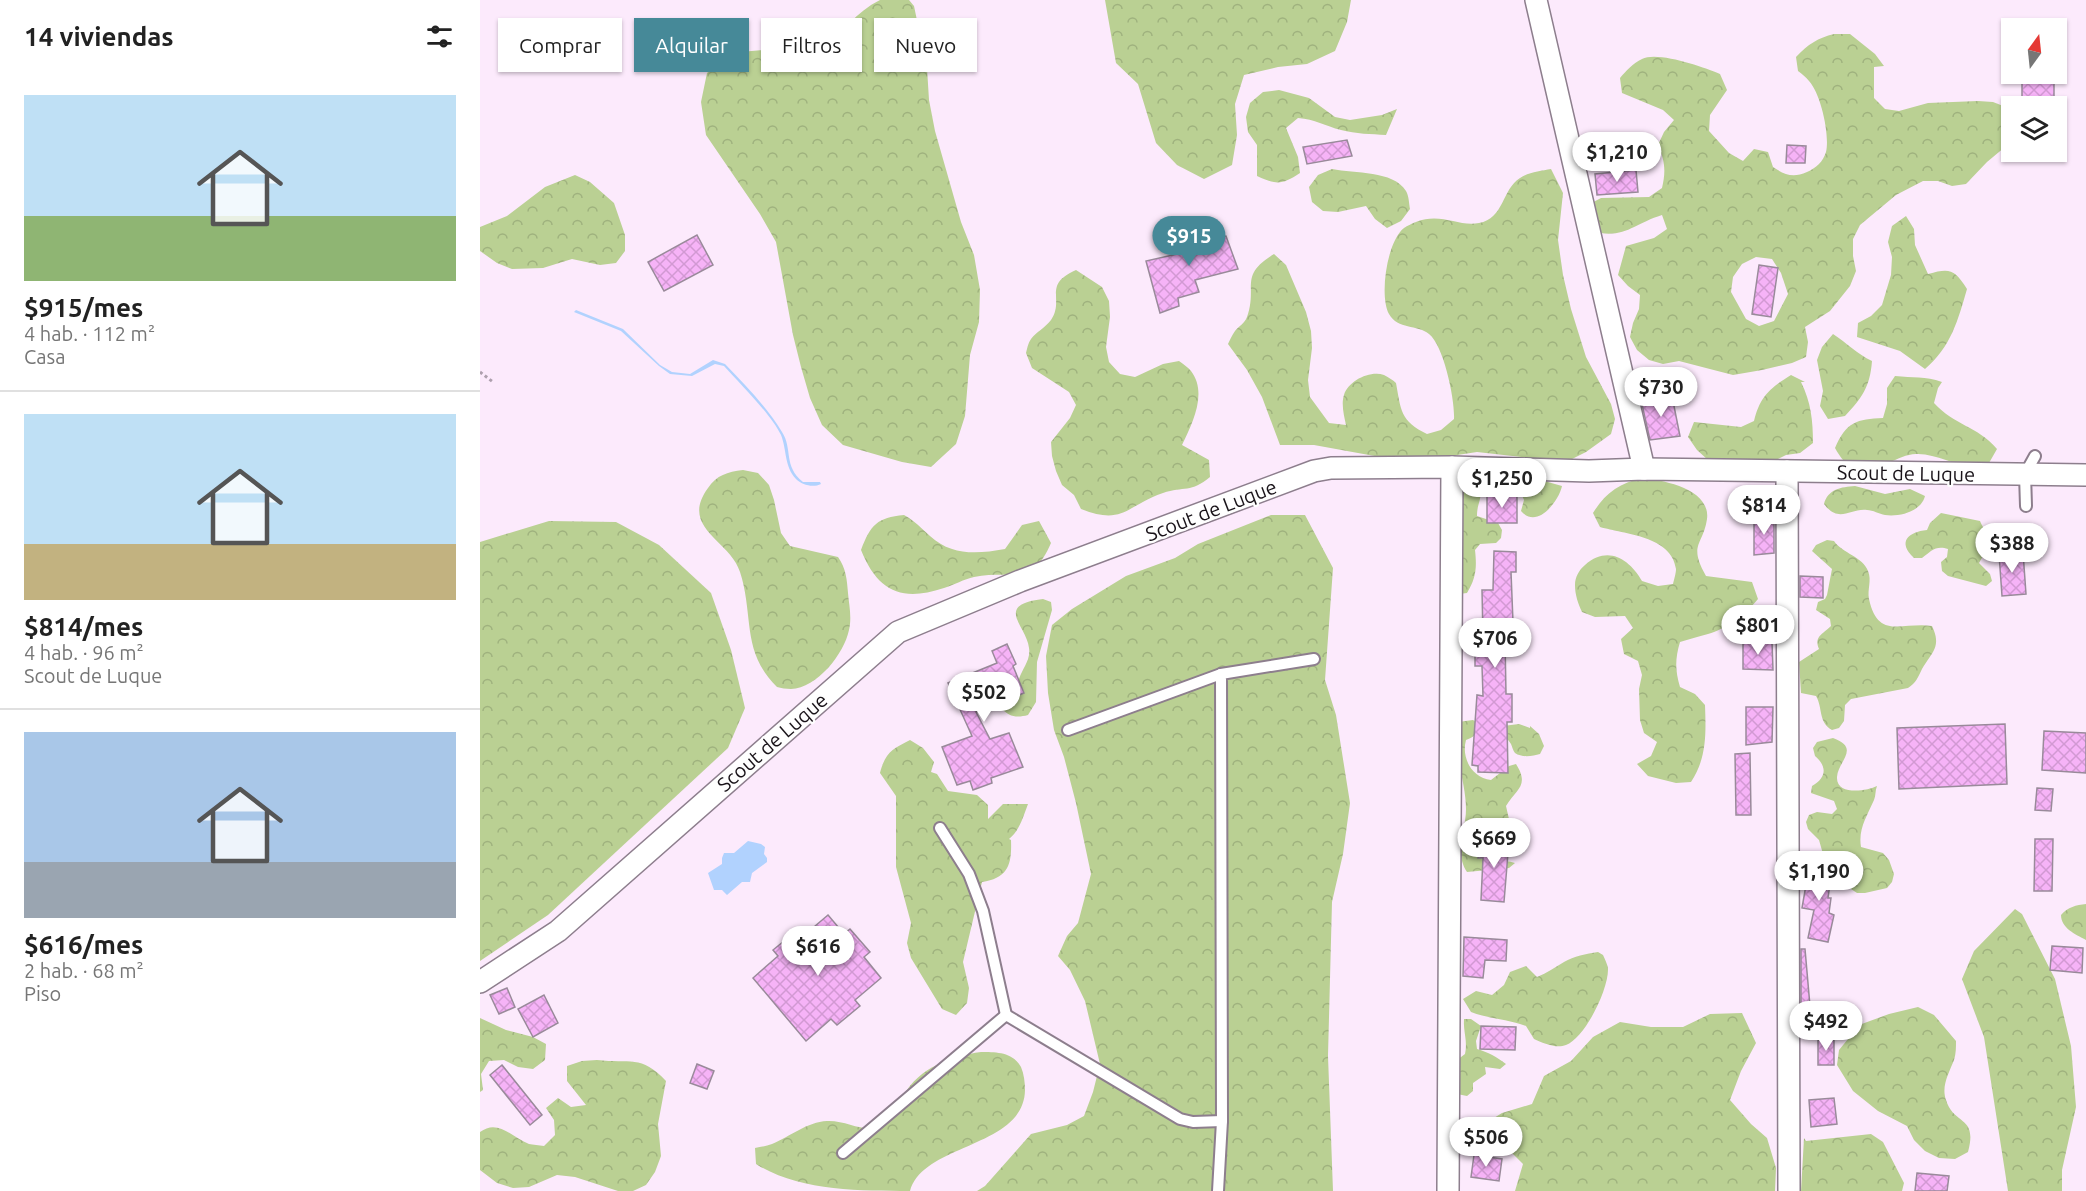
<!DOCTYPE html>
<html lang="es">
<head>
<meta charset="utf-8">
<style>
	:root { --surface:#fff; --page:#f2f2f2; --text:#222; --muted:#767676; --line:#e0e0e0; --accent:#468998 }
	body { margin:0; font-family:Ubuntu,sans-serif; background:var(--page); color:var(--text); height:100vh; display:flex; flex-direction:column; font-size:22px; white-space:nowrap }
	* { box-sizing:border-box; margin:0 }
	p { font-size:20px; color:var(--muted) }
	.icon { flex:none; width:33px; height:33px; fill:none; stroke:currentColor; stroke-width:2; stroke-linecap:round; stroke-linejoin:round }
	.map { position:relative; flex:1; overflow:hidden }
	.details { display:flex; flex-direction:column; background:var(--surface); width:480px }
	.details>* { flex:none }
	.top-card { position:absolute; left:18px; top:18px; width:570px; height:54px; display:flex; gap:12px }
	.needle { width:39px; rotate:15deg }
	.controls { position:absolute; left:1521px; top:18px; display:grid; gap:12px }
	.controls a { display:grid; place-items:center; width:66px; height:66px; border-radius:0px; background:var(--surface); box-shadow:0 2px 4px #0004; font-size:30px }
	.price { position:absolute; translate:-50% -51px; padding:0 14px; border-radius:21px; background:#fff; color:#222; font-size:20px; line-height:39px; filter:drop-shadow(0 2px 3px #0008) }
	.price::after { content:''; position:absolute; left:50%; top:36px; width:18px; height:14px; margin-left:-9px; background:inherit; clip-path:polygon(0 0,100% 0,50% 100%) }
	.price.current { background:var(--accent); color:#fff }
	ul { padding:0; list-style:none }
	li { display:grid; align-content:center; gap:12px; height:318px; padding:0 24px }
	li+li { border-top:2px solid var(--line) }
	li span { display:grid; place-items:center; height:186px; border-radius:0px; color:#555 }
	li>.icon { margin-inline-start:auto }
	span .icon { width:108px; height:108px; fill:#fffc; stroke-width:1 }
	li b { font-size:26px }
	h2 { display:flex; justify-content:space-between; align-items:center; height:72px; padding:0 24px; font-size:26px }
	.pill { padding:0 21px; border-radius:0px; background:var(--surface); box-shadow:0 2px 4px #0004; font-size:21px; line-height:54px }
	.pill.current { background:var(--accent); color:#fff }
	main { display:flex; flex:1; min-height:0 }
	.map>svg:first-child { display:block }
	.forest { fill:url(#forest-crowns); fill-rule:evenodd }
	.water { fill:#b1d2fe }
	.building { fill:url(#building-cross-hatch); stroke:#998a9a; stroke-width:1.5 }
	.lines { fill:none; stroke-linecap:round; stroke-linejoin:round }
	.lane-casing { stroke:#8d7e8d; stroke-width:14 }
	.street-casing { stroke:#8d7e8d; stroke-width:24 }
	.path { stroke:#aea0ae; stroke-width:3; stroke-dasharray:3 3; stroke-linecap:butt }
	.lane { stroke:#fff; stroke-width:10 }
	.street { stroke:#fff; stroke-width:21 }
	.labels { text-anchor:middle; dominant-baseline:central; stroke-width:4.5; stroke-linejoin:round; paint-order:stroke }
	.street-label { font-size:20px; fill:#191319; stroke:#fefefe }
</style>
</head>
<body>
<main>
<section class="details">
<h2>14 viviendas<svg class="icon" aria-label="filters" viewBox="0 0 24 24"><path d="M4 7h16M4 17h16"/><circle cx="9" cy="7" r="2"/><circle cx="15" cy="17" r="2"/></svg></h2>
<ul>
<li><span style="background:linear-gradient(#bfe0f5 65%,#8fb573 0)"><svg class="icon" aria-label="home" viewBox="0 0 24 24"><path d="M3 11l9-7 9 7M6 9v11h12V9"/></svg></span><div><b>$915/mes</b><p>4 hab. · 112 m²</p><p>Casa</p></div></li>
<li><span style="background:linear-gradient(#bfe0f5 70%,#c2b280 0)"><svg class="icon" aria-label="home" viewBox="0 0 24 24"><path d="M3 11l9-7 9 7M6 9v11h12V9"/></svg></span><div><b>$814/mes</b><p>4 hab. · 96 m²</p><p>Scout de Luque</p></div></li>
<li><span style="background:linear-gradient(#a9c7e8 70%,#9aa5b1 0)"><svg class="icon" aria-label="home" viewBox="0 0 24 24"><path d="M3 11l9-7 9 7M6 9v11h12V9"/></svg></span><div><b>$616/mes</b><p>2 hab. · 68 m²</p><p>Piso</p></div></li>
</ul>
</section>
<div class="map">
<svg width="1606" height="1191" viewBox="0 0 1606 1191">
	<defs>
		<pattern id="forest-crowns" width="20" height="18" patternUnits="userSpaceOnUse" patternTransform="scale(1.5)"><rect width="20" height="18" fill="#bad093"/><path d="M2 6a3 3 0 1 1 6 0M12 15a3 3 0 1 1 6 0" fill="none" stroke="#9fb27e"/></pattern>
		<pattern id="building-cross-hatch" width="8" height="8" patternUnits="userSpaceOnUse" patternTransform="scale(1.5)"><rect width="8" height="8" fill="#f6b3f7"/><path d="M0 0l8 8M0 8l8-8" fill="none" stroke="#d299d3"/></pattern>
	</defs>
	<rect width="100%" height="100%" fill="#fceafc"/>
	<g class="forest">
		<path d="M400,0h29l5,6 13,62 2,32 6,31 26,91 13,33 6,35 -1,32 -9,33 -5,61 -9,28 -25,23 -29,-5 -59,-17 -21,-20 -12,-27 -9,-31 -8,-32 -17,-93 -16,-28 -54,-79 -5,-33 6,-29 22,-20 34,-3 30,6 32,-3c16,-21 31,-41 55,-53z"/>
		<path d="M625,0h246l-4,22 -12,29 -28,13 -29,3 -34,8 -9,29 2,31 -5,30 -28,14 -27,-14 -21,-22 -18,-59 -22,-21z"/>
		<path d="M1354,34h16l25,20 9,12 -10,1v31l11,11 14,2 29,-8 50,-2 15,1 18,7v33l-24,20 -21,22 -14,2 -14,-5h-15l-27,14 -36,30 -7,14v17l3,15 -6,15 -20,25 -25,16 3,15 -2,15 -14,6 -30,7 -29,5 -54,-14 -16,3 -14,-4 -12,-10 -7,-13 3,-14 6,-14 1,-14 -12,-9 -10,-11 8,-29 28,-8 13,-9 -5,-14c-29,9 -38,25 -71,16l-5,-25 15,-8 48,-1 13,-9c4,-17 3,-27 -4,-43l6,-13 10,-12 -11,-10 -41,-17 -2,-15c6,-7 13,-15 22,-19 16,-8 61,8 78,15l7,16 -17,25 -1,16 20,22 14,8 11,-12 14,3 5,15c12,8 20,11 34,5 9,-4 16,-10 19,-20 4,-17 -5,-58 -17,-71 -3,-4 -7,-7 -11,-10l-2,-14c12,-13 22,-19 38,-23zM1276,257l16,2 9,14 7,21 -14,27 -15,5 -13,-7 -15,-27 2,-15 9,-13z"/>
		<path d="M799,90l30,8 26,19 15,3 32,-5 15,-6 -11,26c-15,-1 -30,-1 -45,-5 -16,-4 -26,-11 -43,-12l-12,10 12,29 2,16c-18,12 -24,12 -43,3v-31l-9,-13 -2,-15 4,-14 13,-11z"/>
		<path d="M852,169c23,5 61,1 74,22 3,5 3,13 4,18l-9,12 -14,7 -12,-9 -9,-13 -28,6 -15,-1 -11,-9 -3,-15 9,-12z"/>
		<path d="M1071,169l12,24 -5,47 5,35 8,34 15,48 25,47 4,15 -4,15 -25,18 -14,7 -16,2 -79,-9 -46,7h-40l-77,-14h-34l-18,-48 -15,-27 -19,-26c2,-4 4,-9 7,-13 4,-5 10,-8 12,-14 11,-31 -9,-41 27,-63l12,11 20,47 5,19 1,17 -4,32 2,17 19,26 17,2c-2,-9 -5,-21 -2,-30 4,-14 26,-25 40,-20 4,2 9,5 12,8 5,27 4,38 31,51l14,-4 13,-11c1,-19 -10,-73 -25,-85 -12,-10 -31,-4 -40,-20 -10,-18 -2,-73 15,-86 3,-2 9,-5 12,-6 25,-10 42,5 63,1 25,-4 23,-34 41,-45 9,-6 21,-7 31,-9z"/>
		<path d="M95,175l15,7 24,21 11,32v16l-9,12 -16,2 -28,-6 -29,9 -31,1 -15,-6 -17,-12v-24l27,-11 38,-29z"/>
		<path d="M1426,216l8,13 1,16 13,29c22,-6 26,-5 39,15 -9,31 -16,58 -42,80l-25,-18 -43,-14 1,-14 13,-7 11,-11 9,-30 1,-18 -4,-15 4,-16z"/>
		<path d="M596,270l26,17 7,14 1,16 -4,30 3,15 11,12 15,3 28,-13 16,-3c4,3 9,6 12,10 17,22 1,53 -9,74l27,15 1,17c-19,16 -26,9 -47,16 -36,12 -39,33 -82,16l-7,-14 -12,-10 -6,-14 -4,-15 -1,-14 19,-24 6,-13 -7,-13 -37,-24 -6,-15c1,-4 2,-10 5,-14 5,-7 14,-11 20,-19 14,-21 -9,-35 25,-50z"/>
		<path d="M1353,334c14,9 24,20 39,27 -2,26 -10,37 -27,55l-17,3 -8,-13 3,-15 -6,-31 5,-13z"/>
		<path d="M1311,375l14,7h-4c10,20 12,39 12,61l-13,10 -14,2 -14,7 -64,-2 -11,-10 -9,-13 6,-15 47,5 13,-6c6,-25 16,-33 37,-46z"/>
		<path d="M1415,376c18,2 30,0 47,6l-4,6 -4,15c21,23 42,22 63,46l-8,14c-4,1 -9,3 -14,3 -19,1 -39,-13 -59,-12 -21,1 -38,20 -58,16 -11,-3 -18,-13 -23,-22 11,-26 22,-29 48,-30l4,-14v-16z"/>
		<path d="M263,470l15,3 11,12 5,15 7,33 9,13 48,11c8,11 9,23 10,36 1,12 4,24 1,37 -5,24 -32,58 -58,59 -5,0 -10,-1 -14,-2 -36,-35 -23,-72 -37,-115 -10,-32 -61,-44 -32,-84 9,-13 19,-16 35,-18z"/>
		<path d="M1050,477l32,9c-3,15 -25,44 -41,25l3,-11 -3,-7 -24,-6c7,-10 22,-9 33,-10z"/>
		<path d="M985,478l14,2c5,19 -2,21 -2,36l21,7 4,7 -1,8 -5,5 -16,1 -5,6c2,18 1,28 -8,43l-8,1v-111z"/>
		<path d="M1162,478c21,2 69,11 65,41 -4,27 -19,25 -1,57l46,6 6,17c-12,15 -32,30 -50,35 -10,3 -19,5 -28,8 -5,17 -5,28 0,45l15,7 10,11c1,28 2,53 -14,77l-15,1 -28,-7 -11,-12 14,-8 6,-14 -13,-9 -4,-13 -1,-31 3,-14 -4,-14 -14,-7 -3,-15 12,-11 -8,-12 -30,1 -13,-5c-4,-9 -7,-17 -7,-27 0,-8 4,-15 10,-20 23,-20 44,-6 57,16l16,5 15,-2c1,-4 3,-11 3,-15 -4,-33 -52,-35 -76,-42l-7,-14c12,-20 27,-30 49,-35z"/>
		<path d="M1375,486l30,8 25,-5 15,7c-4,16 -26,21 -40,19 -6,-1 -12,-5 -18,-5 -17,-2 -28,14 -43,-6 4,-15 17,-17 31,-18z"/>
		<path d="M1461,513l39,8c5,12 13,17 10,31l-7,4 -4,7 11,11 2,7 -6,5 -38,-10 -6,-5 -1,-9 6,-5 1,-8c-12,-4 -17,2 -26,9h-8c-17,-16 -6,-26 13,-28l3,-7z"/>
		<path d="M424,515c11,6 17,13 26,21 22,20 47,18 75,13l17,-24 17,-4 12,22c-19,45 -41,26 -77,34 -10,2 -20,8 -30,11 -42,14 -66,4 -83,-38 10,-26 16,-32 43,-35z"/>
		<path d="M791,515h34l28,53 -8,112 11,35 14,88 -7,51 -11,48 -4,154 5,135h-356l8,-5 46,-52 36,-9 17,-9 9,-24 7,-28 -15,-63 -15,-31 -12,-14 9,-20 11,-13 13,-49 -15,-71 -12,-46 -10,-27 -6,-37 -2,-37 6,-31 20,-16 54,-33 49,-18 23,-14z"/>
		<path d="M69,521l67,1 43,23 52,48 20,57 14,58 -17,40 -180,167 -68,46v-419z"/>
		<path d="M1347,540l7,1c8,12 29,16 34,30 4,9 -1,19 1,28 9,41 32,23 63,27 10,21 0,26 -10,43 -4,8 -6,14 -14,19l-57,11 -6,6 -1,16 -5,7 -7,2c-14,-8 -9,-22 -16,-34l-15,-3 -2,-31 20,-13c-5,-13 3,-14 12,-23l-1,-7 -14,-9 2,-8 7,-3 2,-4 5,-26 -20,-18 4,-6z"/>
		<path d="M563,599l8,3 1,8 -15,52 -1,40 -8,13c-11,3 -19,2 -27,-7v-8l7,-4 8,2c2,-7 1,-12 3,-19 3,-10 12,-19 10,-31 -2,-22 -36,-43 14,-49z"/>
		<path d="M993,720l6,4c-2,9 -4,13 -13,16 -5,18 6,38 25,40l18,-14 7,-2c14,22 0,25 -10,42l5,22 -37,9 -4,6 8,15c13,5 25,1 37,5l-6,5 -42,4c-13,-19 -1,-42 -1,-63 0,-17 -5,-33 -7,-50 -1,-13 -1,-25 -1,-37z"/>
		<path d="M1039,724l11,4v-2l9,8 5,12 -4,8c-7,2 -18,4 -25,-1 -2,-2 -3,-7 -4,-9 -5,-7 -7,-9 -8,-18z"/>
		<path d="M1353,738c28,10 5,23 4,39 -1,19 30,14 40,9 -2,5 -1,9 -3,14 -7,16 -16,29 -13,47l22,6 6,7 5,14 -2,8 -5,6 -22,5h-8l-6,-4 -6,-5 -10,-22 -12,-8 -4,-14 -11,-11 -2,-7 3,-7 8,-3 15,2 5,-5 -3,-8 -23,-8 1,-7c15,-8 15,-20 3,-30l-2,-8 4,-6z"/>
		<path d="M430,740l13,8 11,14 -3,10 6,2 11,17 29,4 11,10v14l15,-15h25c-5,13 -8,26 -19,35l2,1c1,25 -3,38 -29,42l-19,80 6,26 -2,15 -11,12 -14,-6 -31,-51 -4,-15 4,-20 -15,-56v-71l-16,-23c5,-20 12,-24 30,-33z"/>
		<path d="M1606,904v36c-11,-6 -25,-12 -25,-25 7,-8 15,-10 25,-11z"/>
		<path d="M1535,909l7,5 33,65 16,67 5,61 -14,63v21h-54l-24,-154 -22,-58 12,-28z"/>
		<path d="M1118,952l5,3c2,4 4,9 5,13 1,21 -23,70 -42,77 -10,4 -23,-2 -32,-6l-8,-13c-18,-7 -37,-7 -55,-14l-8,-13 13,-8 16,4 12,-10 6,-13 16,-6 11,11c10,-4 18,-10 27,-15 10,-6 22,-8 34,-10z"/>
		<path d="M1438,1007l16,8 22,26c0,6 0,13 -2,19 -5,13 -13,26 -8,40 8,26 32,15 22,52l-13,7 -16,-1 -14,-7 -11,-11 -7,-14 -29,-15 -25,-20 -16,-26 2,-15 9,-11 6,-14 -7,-13 12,13 30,-11z"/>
		<path d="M1262,1013l14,30 -15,28 -11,29 21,24 16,14 9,30 -1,23h-260l8,-27 -20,-20 -27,-15 26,-16 30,-9 12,-28 27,-15 22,-24 27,-15 31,5h32l27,-13z"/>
		<path d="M0,1018l26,12 27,7 13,7 -1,16 -12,9 -15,-2 -14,-7 -15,1 -8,13 2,16 -3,2z"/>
		<path d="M984,1019h7l10,7 -5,15 1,8c11,3 20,8 29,15l-6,5 -15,-2 1,7 -13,9v8l-6,5 -15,-3 1,-30 12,-9c3,-12 -2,-23 -1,-35z"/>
		<path d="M501,1052c15,0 32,0 40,15 3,7 4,16 4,23 -1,58 -102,53 -115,101 -51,0 -112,0 -154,-27l-1,-16c6,-1 12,-2 17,-4 19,-8 35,-22 55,-23 21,-1 38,14 58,4 12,-7 13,-18 19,-30 15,-27 47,-39 77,-43z"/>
		<path d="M117,1060c33,4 44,-6 69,21l-8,43 3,32 -6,16 -9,13 -13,6h-15l-43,-14 -18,-2 -28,12 -16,1 -16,-5 -17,-13v-38c18,-14 33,6 49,12 4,1 10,1 15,2l11,-11 -1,-15 -8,-12 12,-10 13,9 15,-2 -19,-24v-15l15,-5z"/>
		<path d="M1391,1134l12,8 21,41 -2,8h-101l3,-53 2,3z"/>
	</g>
	<g class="water">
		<path d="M96,310l47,19 37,36 12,7 18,2 23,-14 12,4c20,21 42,43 57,68 11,17 1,34 21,50h17l1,2c-8,4 -19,1 -25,-5 -12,-13 -9,-29 -15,-44 -10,-21 -41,-51 -57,-69l-9,-2 -23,12 -22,-2 -11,-8 -38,-35 -47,-19z"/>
		<path d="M268,841l13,3 4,3 -1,7 3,4v4l-15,11 -2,9h-8l-15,13 -5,-5h-8l-6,-17 14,-9v-6l2,-5h10z"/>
	</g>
	<g class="building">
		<rect x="1542" y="74" width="32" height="32"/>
		<path d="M867,140l5,16 -45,8 -4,-17z"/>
		<path d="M1307,145l19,1 -1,17h-19z"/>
		<path d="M1156,170l2,22 -41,3 -2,-21z"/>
		<path d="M715,223l4,19 27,-6 12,33 -43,11 4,12 -21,6 1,8 -19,7 -14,-52 40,-9 -7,-26z"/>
		<path d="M217,235l16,30 -49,26 -16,-29z"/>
		<path d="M1279,265l19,3 -7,49 -19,-3z"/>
		<path d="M1192,396l8,40 -30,4 -9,-40z"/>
		<path d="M1007,495l30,1v27h-30z"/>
		<path d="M1274,517l20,1v35l-20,2z"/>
		<path d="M1014,551l22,1v20h-5l2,50 9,1v16l-17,-1 1,56h6v28h-5l1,51 -30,-1v-6l-6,-1 5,-70 6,1 -1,-30h-7v-28h8l-1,-48h11z"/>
		<path d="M1543,552l3,42 -24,2 -3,-42z"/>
		<path d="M1320,576l23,1v21l-23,-1z"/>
		<path d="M1263,641l29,1 1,28 -30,-1z"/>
		<path d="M527,644l9,20 -3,2 11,27 -48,19 14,27 19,-6 14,34 -32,11 1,5 -19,7 -3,-9 -13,4 -15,-38 30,-11 -24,-53 49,-20 -5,-12z"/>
		<path d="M1266,707h27l-1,35 -26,3z"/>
		<path d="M1525,724l2,60 -108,5 -2,-61z"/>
		<path d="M1564,731l42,2v40l-44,-3z"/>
		<path d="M1270,753l1,62h-15l-1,-61z"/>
		<path d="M1557,788l16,1 -2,22 -16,-1z"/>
		<path d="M1000,838l29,3 -5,61 -23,-2 2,-42h-5z"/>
		<path d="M1555,839h18l-1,52h-18z"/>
		<path d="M1326,866l26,3 -4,29h3l-2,15 5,2 -6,27 -20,-4 6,-28 -12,-2 4,-23h-2z"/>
		<path d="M348,915l16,19 6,-5 20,23 -6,5 17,21 -26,22 5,6 -23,19 -6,-6 -25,22 -53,-63 25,-22 -5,-6 22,-18 6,6z"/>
		<path d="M984,937l43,3 -1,21 -21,-1 -2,18 -20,-2z"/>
		<path d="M1572,946l31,2 -1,25 -32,-3z"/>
		<path d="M1321,949h4l5,57h-9z"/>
		<path d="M27,988l8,19 -16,7 -9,-19z"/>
		<path d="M64,995l14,28 -25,14 -15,-28z"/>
		<path d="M1001,1026l35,1 -1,23 -35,-1z"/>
		<rect x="1338" y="1040" width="16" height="25"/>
		<path d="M217,1064l17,7 -7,18 -17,-6z"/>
		<path d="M22,1065l40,50 -12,10 -40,-50z"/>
		<path d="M1354,1098l3,26 -26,3 -2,-27z"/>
		<path d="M994,1155l28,4 -3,22 -28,-4z"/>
		<path d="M1437,1173l32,3 -2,15h-32z"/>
	</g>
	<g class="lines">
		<defs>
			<g id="lane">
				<path d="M1546,506l-1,-32 10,-18"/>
				<path d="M588,730l153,-56"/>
				<path d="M460,828l29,46 14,37 23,104"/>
				<path d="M363,1153l163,-138 174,104 13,3 29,-1"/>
				<path d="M738,1191l4,-70 -1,-447 93,-15"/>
			</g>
			<g id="street">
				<path d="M1056,0l108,469"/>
				<path d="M1307,471l2,720"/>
				<path d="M0,982l78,-51 340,-299 122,-51 294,-110 17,-3 121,-1 137,4 55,-2 442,6"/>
				<path d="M968,1191l4,-724"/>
			</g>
		</defs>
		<use href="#lane" class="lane-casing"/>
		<use href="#street" class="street-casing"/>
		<path class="path" d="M0,372l13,10"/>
		<use href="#lane" class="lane"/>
		<use href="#street" class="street"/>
	</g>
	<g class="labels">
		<g class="street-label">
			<text transform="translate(1426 473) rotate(1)">Scout de Luque</text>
			<text transform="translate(731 510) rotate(-21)">Scout de Luque</text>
			<text transform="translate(292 742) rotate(-41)">Scout de Luque</text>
		</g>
	</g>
</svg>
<div class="controls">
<a><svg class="needle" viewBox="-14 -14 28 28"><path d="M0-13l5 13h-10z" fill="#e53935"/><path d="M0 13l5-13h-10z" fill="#767676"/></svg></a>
<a><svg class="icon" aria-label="layers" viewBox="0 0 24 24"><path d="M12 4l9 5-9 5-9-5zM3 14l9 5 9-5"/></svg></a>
</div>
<b class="price" style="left:1137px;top:183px">$1,210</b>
<b class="price current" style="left:709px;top:267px">$915</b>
<b class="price" style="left:1181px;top:418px">$730</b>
<b class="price" style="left:1022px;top:509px">$1,250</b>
<b class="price" style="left:1284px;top:536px">$814</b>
<b class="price" style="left:1532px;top:574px">$388</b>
<b class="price" style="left:1278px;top:656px">$801</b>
<b class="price" style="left:1015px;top:669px">$706</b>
<b class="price" style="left:504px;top:723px">$502</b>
<b class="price" style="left:1014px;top:869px">$669</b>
<b class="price" style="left:1339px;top:902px">$1,190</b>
<b class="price" style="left:338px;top:977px">$616</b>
<b class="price" style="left:1346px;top:1052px">$492</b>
<b class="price" style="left:1006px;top:1168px">$506</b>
<div class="top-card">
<a class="pill">Comprar</a>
<a class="pill current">Alquilar</a>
<a class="pill">Filtros</a>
<a class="pill">Nuevo</a>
</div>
</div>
</main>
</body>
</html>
